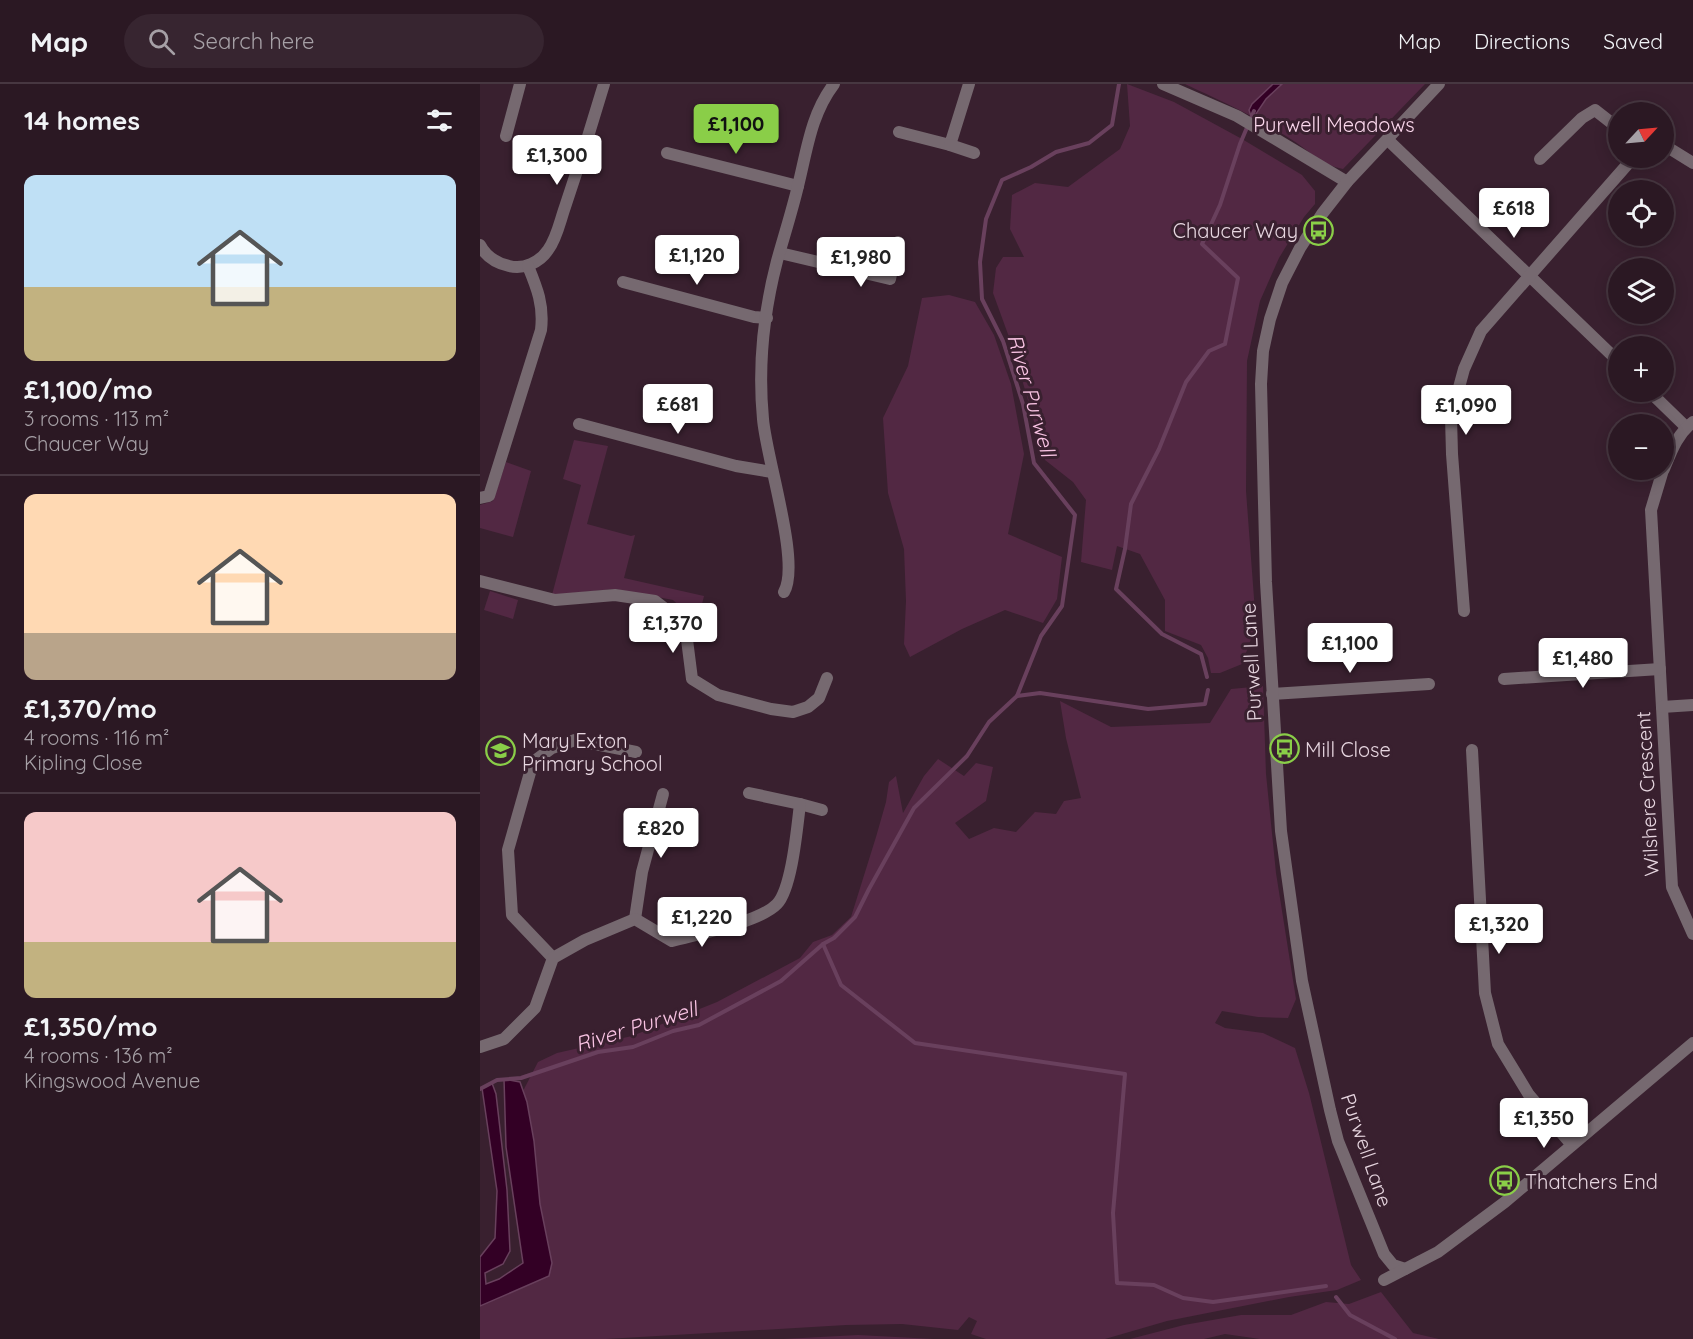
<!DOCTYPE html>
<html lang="en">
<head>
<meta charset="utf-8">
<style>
	:root { --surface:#2b1823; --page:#372530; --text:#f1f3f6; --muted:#a6a0a6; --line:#473741; --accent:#8ace48 }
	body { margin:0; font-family:Quicksand,sans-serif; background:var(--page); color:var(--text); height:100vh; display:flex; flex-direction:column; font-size:22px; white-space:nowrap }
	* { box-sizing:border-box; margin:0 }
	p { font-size:20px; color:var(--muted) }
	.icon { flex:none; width:33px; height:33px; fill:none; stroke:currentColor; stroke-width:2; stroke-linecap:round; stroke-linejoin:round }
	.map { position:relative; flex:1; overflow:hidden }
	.drawer { display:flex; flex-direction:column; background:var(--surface); width:480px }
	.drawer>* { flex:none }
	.needle { width:39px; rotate:64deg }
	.tools { position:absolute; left:1128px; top:18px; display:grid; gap:12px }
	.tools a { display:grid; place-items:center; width:66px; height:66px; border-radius:50%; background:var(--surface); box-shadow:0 3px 15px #0003,0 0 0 2px var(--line); font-size:30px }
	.price { position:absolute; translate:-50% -51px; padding:0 14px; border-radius:6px; background:#fff; color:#222; font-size:20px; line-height:39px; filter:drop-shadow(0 2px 3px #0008) }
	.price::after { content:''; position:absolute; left:50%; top:36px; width:18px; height:14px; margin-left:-9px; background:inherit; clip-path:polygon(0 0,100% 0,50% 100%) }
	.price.selected { background:var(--accent); color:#111 }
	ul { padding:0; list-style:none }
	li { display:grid; align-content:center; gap:12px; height:318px; padding:0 24px }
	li+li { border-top:2px solid var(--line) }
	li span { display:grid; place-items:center; height:186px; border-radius:12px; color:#555 }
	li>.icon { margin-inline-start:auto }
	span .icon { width:108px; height:108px; fill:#fffc; stroke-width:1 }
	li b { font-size:26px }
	h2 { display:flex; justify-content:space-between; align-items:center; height:72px; padding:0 24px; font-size:26px }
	header { display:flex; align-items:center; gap:36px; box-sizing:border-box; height:84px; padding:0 30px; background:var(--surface); border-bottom:2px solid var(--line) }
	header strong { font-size:28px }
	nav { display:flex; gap:33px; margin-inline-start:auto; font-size:21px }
	.search { width:420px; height:54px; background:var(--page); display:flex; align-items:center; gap:15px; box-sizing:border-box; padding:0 21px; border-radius:33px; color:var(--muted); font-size:22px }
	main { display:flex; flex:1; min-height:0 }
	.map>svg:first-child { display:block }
	.green { fill:#522843 }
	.water { fill:#330025; stroke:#69405d; stroke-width:1.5 }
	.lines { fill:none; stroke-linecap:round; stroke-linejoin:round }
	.stream { stroke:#69405d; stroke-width:4 }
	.minor { stroke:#766970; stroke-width:12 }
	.labels { text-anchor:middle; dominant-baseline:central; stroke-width:6; stroke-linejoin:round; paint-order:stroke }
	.park-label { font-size:20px; fill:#fbd7ec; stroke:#39202f }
	.poi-label { font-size:20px; fill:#e7d6e0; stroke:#39202f; text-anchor:start }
	.street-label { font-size:20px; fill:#e7d6e0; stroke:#39202f }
	.water-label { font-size:21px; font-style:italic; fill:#fac4e4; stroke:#39202f }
</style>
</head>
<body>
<header>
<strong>Map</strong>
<div class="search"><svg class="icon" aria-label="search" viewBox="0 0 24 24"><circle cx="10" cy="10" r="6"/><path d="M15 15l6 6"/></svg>Search here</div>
<nav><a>Map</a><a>Directions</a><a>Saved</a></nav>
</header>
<main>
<section class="drawer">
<h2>14 homes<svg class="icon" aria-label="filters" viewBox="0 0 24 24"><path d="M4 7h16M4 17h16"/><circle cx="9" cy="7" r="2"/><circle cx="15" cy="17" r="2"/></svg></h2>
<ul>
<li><span style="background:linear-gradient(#bfe0f5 60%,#c2b280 0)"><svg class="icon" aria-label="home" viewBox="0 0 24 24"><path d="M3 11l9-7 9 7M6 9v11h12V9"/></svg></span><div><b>£1,100/mo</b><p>3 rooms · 113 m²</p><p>Chaucer Way</p></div></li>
<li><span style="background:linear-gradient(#ffd9b3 75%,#b9a48a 0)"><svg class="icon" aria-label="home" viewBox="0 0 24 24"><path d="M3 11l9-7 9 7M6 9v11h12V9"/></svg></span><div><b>£1,370/mo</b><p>4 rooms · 116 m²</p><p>Kipling Close</p></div></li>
<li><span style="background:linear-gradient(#f6c9c9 70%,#c2b280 0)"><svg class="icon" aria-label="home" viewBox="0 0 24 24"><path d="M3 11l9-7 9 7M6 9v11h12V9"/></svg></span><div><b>£1,350/mo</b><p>4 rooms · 136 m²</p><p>Kingswood Avenue</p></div></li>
</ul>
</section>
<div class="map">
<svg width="1213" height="1255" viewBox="0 0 1213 1255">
	<rect width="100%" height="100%" fill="#39202f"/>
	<g class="green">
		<path d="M647,0l47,18 68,37 60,36 13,16v13l-11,13 -25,41 -19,43 -13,60 -1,130 10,134 -14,39 -22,9h-9l-3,-15 -7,-13 -36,-14v-31l-25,-46 -23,-8 -5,24 -31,-8 5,-62 -13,-18 -28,-22 -32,-112 -20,-55 3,-25 7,-11h21l-14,-28 2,-34 23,-12 33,4 52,-38 10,-23z"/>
		<path d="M705,0h240l-82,85c-22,-4 -38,-22 -57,-33 -32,-20 -67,-36 -101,-52z"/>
		<path d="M469,211l26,7 19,33 17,49 13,70 -16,80 54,23 -5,42 -14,24 -38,-13 -43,19 -52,28 -6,-13 2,-43 -2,-52 -16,-56 -5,-75 25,-52 14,-68z"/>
		<path d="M94,356l34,6 -21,78 44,12 4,-1 -11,43 80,18 -5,20 -11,-2 -15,-14 -58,-11 -63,6 29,-110 -18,-6z"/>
		<path d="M26,378l25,9 -18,66 -33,-9v-23l13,-4z"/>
		<path d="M10,507l28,9 -5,19 -29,-9z"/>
		<path d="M783,602l3,88 10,99 20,126 -8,19 -30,-1 -36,-6 -7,12 10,5 38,5 32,15 14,45 42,172 10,15 -24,10 -48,7 -122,24 -62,18h-119l-15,-5 6,-13 -8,-4 -11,13 -56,-6 -56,1 -240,14h-126v-33l69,-30c5,-25 -6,-49 -9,-74 -6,-36 -4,-75 -17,-111l15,-29 19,-9 75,-17 85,-34 83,-44 13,-16 19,-7 19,-18 25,-80 10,-35 3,-20 7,-6 7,37 21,-37 14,-17 26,17 12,-13 17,4 -7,34 -31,22 14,16 25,-11 22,4 19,-20 21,2 8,-13 17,-3 -15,-60 -6,-37 51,26 99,-4 21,-34z"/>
		<path d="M901,1208l32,41 26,6h-179l-35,-5 -21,5h-74l54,-14 57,-10h50l35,-13 23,2z"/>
		<path d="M378,1251l76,4h-151z"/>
	</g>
	<g class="water">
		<path d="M793,0h9l-16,15 -10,15 -5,2 -2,-6 3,-6z"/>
		<path d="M24,995l16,3 7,20 7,39 6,63 12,59 -3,13 -69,30v-49l15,-19 2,-47 -15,-103 10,-5 4,11 11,96 3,61 -7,13 -18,9 1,11 13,-5 24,-16 -17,-116z"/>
	</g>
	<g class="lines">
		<g class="stream">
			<path d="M727,593l-6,-23 -39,-20 -46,-45 9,-40 6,-45 28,-55 27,-67 23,-31 16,-7 13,-66 -36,-34 18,-39 20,-61 14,-33"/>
			<path d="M537,612l23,-3 108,16 57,-5 3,-14"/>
			<path d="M343,860l18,41 74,58 210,31 -12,139 4,70 37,2 29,13 30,4 113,-16"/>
			<path d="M0,1005l17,-9 24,-2 77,-26 35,-5 40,-16 26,-6 82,-44 42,-37 11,-6 21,-21 14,-28 45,-81 53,-52 22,-34 28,-26 24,-60 21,-30 13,-91 -41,-52 -11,-59 -20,-63 -21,-42 -2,-37 6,-43 16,-39 29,-13 25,-15 33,-9 23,-18 7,-41"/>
			<path d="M856,1213l14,18 45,24"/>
		</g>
		<g class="minor">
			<path d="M683,0l74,32 110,66"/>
			<path d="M419,48l51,13 19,-61"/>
			<path d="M26,52l14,-52"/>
			<path d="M908,56l230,221"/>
			<path d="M470,61l24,8"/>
			<path d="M1184,61l29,18"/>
			<path d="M187,69l131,33"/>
			<path d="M1060,75l42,-41 13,-8 23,18"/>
			<path d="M0,161c6,12 16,18 29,21 15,4 31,-4 39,-16 9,-12 12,-29 17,-43 14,-41 27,-82 39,-123"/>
			<path d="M300,169l110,26 8,-37"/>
			<path d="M143,198l131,35 13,1"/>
			<path d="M1170,308l36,35"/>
			<path d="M99,340l157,42 36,6"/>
			<path d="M1184,385c7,-17 13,-35 29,-47"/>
			<path d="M1183,386l-12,40 21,377 21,47"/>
			<path d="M0,414l9,-2 52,-166c3,-25 -4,-42 -13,-64"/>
			<path d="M0,497l75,19 60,-5 40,6 30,23 7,55 26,16 53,14 22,3 15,-5 11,-9 8,-20"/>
			<path d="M304,508c17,-29 -18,-134 -21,-173 -5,-52 1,-108 14,-158 7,-25 15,-50 21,-75 9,-36 13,-72 36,-102"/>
			<path d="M984,527l-12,-157 -1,-37 13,-48 17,-38 152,-173"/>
			<path d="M1024,595l156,-10"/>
			<path d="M792,610l157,-10"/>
			<path d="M1182,623l31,-2"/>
			<path d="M992,666l13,243 13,51 31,51 43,50"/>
			<path d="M320,720l22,6"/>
			<path d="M155,835l7,-47 21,-78"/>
			<path d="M73,874l-41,-43 -4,-65 25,-88 19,-14 23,-8 61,12"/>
			<path d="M0,963l24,-8 31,-31 18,-50 32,-18 50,-21 37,22c26,-7 88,-19 105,-37 15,-16 20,-76 23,-100l-51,-11"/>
			<path d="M925,1185l-12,-4 -9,-11 -46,-113 -8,-31 -28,-129 -21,-150 -15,-249 -5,-198 2,-33 7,-32 12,-36 18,-35 22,-34 25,-32 92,-98"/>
			<path d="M904,1196l54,-28 67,-50 188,-159"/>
		</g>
	</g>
	<defs>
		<symbol id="bus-ring" viewBox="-11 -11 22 22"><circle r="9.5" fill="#39202f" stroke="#8ace48" stroke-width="1.5"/><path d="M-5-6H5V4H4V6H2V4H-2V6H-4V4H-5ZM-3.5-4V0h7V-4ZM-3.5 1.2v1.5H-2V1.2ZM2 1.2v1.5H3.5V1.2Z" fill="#8ace48"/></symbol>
		<symbol id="school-ring" viewBox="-11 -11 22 22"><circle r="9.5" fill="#39202f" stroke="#8ace48" stroke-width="1.5"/><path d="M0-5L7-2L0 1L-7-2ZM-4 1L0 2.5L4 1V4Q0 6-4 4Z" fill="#8ace48"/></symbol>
	</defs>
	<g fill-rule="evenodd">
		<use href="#bus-ring" x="822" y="130" width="33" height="33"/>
		<use href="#bus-ring" x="788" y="648" width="33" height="33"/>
		<use href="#school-ring" x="4" y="650" width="33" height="33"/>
		<use href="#bus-ring" x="1008" y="1080" width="33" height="33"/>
	</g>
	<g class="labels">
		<g class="park-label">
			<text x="854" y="40">Purwell Meadows</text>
		</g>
		<g class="poi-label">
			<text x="818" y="146" text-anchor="end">Chaucer Way</text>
			<text x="42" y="656">Mary Exton<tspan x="42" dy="23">Primary School</tspan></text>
			<text x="825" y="665">Mill Close</text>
			<text x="1045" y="1097">Thatchers End</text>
		</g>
		<g class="street-label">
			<text transform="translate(771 578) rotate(-93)">Purwell Lane</text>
			<text transform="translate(1167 710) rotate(-93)">Wilshere Crescent</text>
			<text transform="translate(887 1066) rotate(71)">Purwell Lane</text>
		</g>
		<g class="water-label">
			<text transform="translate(552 311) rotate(74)">River Purwell</text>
			<text transform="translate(156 942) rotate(-17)">River Purwell</text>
		</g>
	</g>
</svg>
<div class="tools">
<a><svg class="needle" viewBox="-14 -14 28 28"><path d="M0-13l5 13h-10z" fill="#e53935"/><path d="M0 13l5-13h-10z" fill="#a6a0a6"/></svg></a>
<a><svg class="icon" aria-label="locate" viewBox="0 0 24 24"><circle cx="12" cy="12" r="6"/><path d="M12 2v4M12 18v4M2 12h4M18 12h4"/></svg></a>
<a><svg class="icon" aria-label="layers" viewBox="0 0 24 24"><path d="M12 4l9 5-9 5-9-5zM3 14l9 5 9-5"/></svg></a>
<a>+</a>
<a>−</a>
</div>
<b class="price selected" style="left:256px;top:71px">£1,100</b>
<b class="price" style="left:77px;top:102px">£1,300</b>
<b class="price" style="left:1034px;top:155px">£618</b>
<b class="price" style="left:217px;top:202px">£1,120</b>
<b class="price" style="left:381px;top:204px">£1,980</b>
<b class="price" style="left:198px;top:351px">£681</b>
<b class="price" style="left:986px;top:352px">£1,090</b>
<b class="price" style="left:193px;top:570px">£1,370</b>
<b class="price" style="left:870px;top:590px">£1,100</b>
<b class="price" style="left:1103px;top:605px">£1,480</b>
<b class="price" style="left:181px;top:775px">£820</b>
<b class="price" style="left:222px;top:864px">£1,220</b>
<b class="price" style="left:1019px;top:871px">£1,320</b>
<b class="price" style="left:1064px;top:1065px">£1,350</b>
</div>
</main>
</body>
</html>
